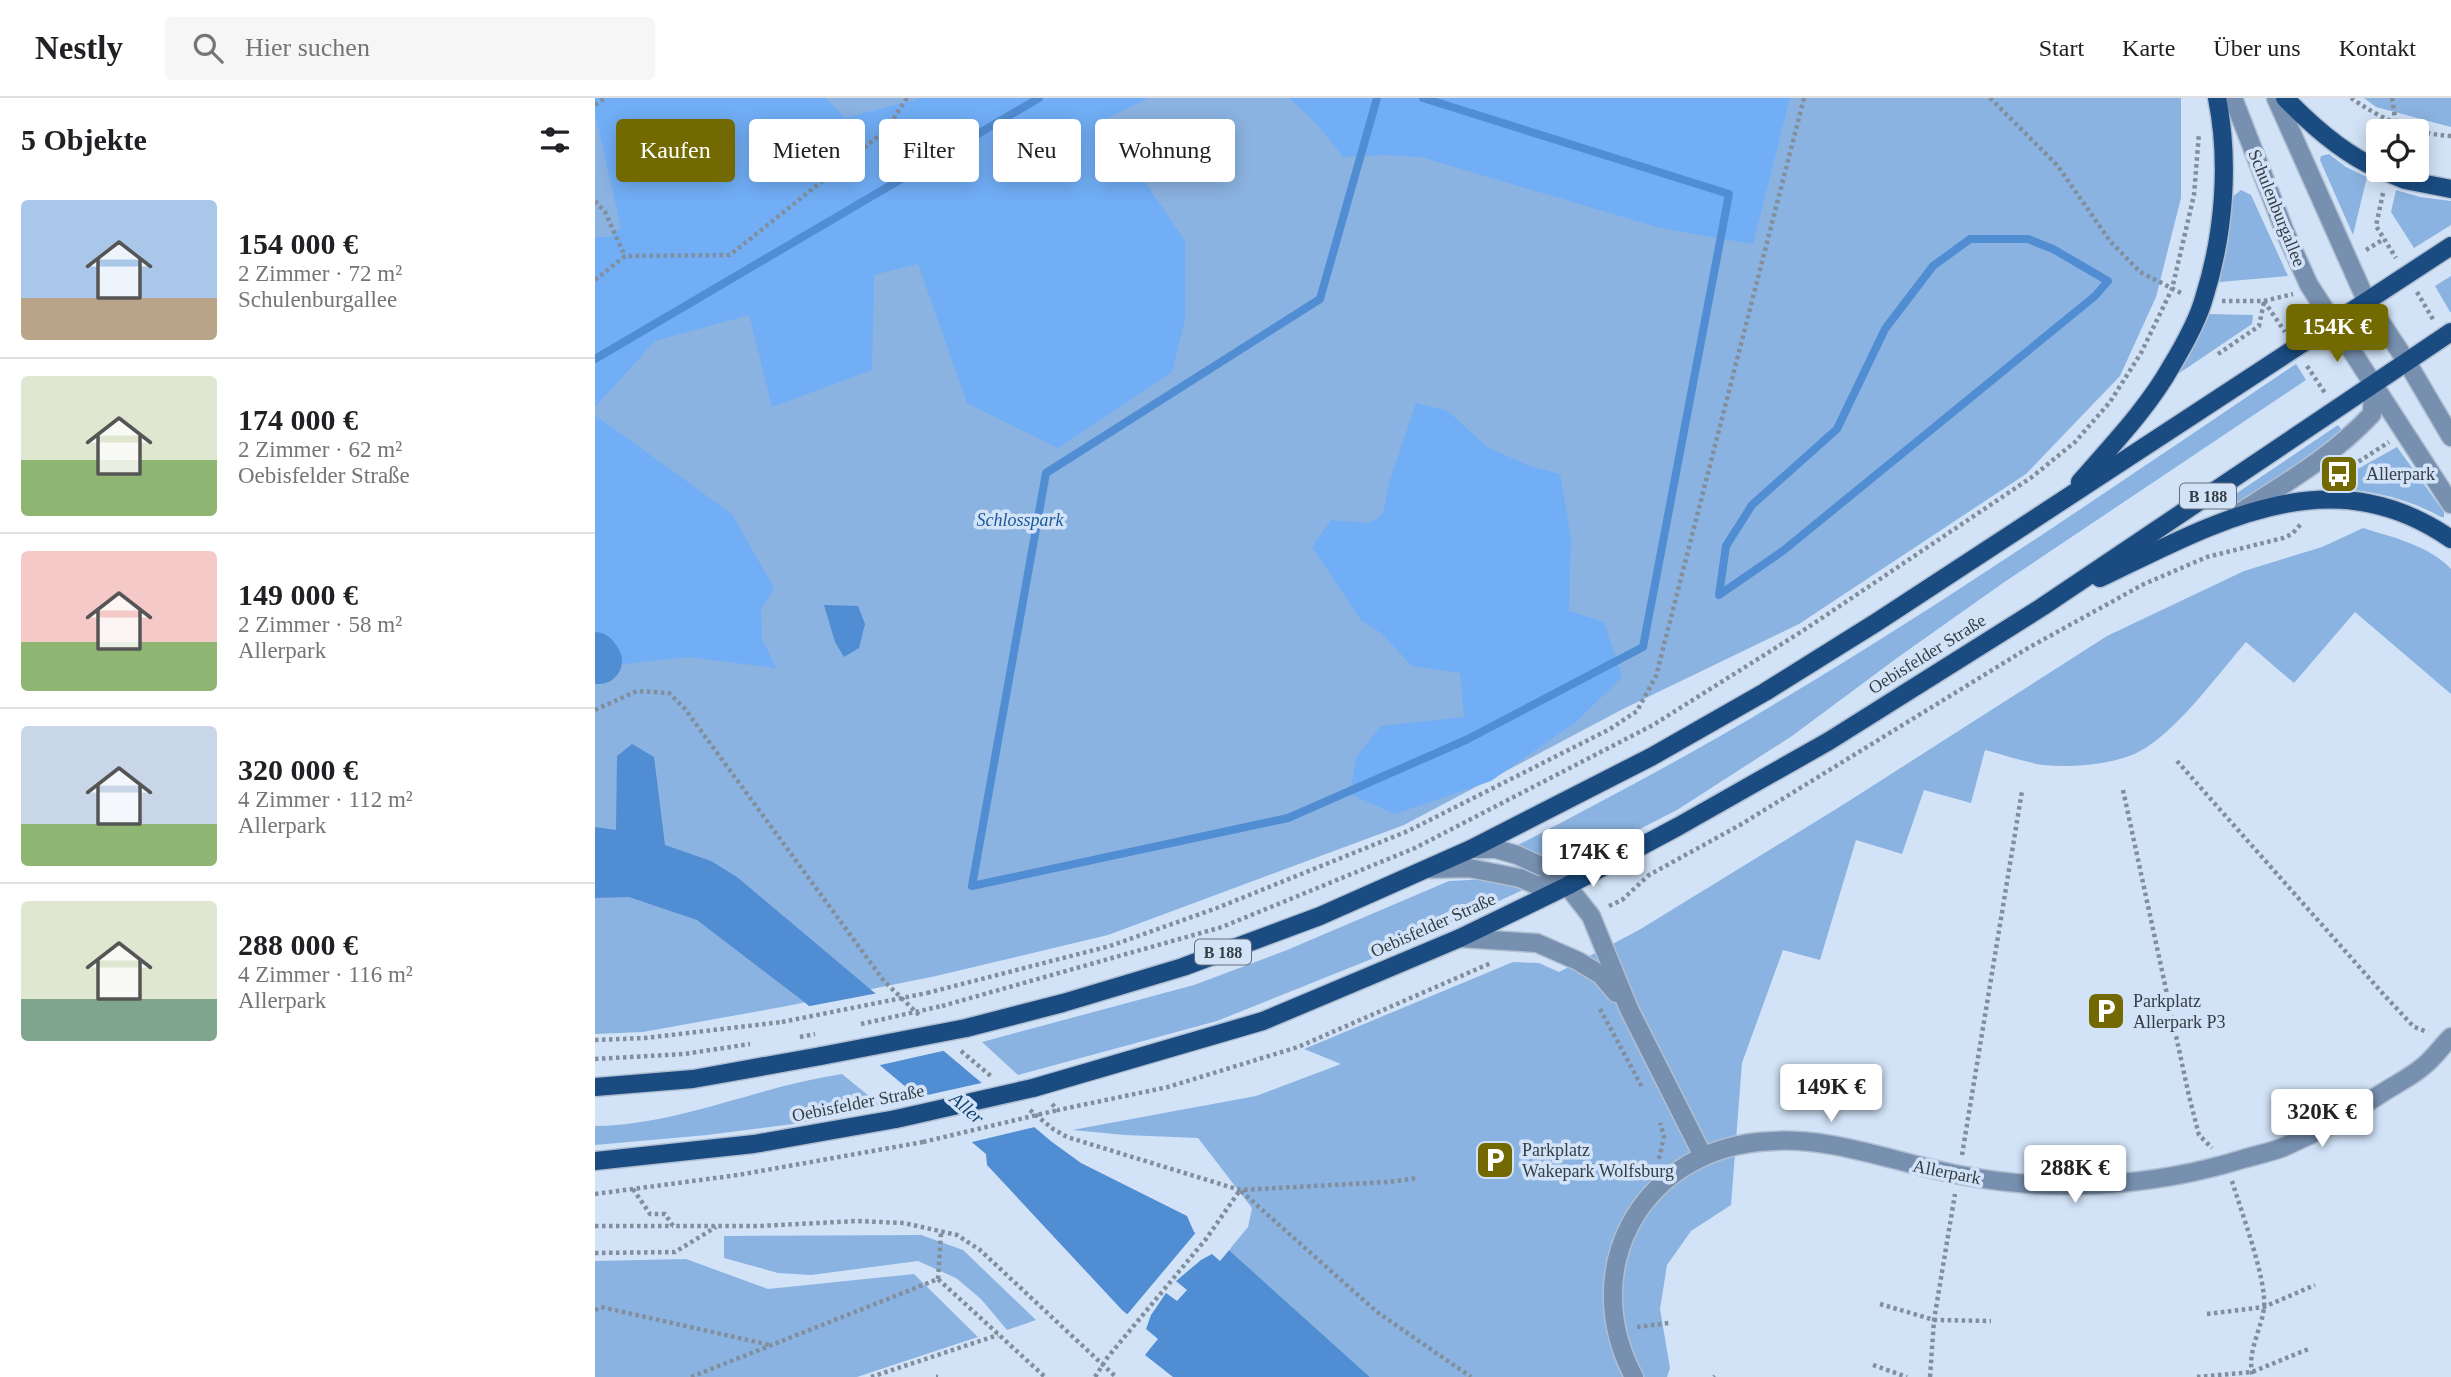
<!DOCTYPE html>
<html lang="de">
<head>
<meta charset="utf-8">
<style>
	:root { --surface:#fff; --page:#f6f6f6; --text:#202124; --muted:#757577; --line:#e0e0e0; --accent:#736901 }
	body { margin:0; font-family:"Times New Roman",serif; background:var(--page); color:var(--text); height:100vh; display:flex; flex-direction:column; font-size:26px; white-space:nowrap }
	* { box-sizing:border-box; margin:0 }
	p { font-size:23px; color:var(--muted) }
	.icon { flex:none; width:38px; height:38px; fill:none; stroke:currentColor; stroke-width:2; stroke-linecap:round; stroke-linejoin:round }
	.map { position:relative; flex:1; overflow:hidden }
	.side { display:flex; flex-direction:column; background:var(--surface); width:595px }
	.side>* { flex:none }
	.guide { position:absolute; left:21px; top:21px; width:665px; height:63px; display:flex; gap:14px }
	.tools { position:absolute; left:1771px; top:21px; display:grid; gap:14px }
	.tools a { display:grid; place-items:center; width:63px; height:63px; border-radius:7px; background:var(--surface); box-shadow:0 4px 18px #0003; font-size:35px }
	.price { position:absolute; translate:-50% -60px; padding:0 16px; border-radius:7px; background:#fff; color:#222; font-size:23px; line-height:46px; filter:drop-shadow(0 2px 4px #0008) }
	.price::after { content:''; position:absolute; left:50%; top:42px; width:21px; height:16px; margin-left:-10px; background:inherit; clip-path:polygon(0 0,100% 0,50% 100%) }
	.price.on { background:var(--accent); color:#fff }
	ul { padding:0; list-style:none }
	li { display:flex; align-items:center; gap:21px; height:175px; padding:0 21px }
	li+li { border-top:2px solid var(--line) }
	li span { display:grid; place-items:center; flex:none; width:196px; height:140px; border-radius:7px; color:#555 }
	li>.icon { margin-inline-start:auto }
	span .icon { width:84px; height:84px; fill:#fffc; stroke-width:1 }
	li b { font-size:30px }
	h2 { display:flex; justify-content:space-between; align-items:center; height:84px; padding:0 21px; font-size:30px }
	.chip { padding:0 24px; border-radius:7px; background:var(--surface); box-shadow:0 4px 18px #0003; font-size:24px; line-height:63px }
	.chip.on { background:var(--accent); color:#fff }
	header { display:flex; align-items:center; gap:42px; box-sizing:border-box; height:98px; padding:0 35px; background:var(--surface); border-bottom:2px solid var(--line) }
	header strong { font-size:33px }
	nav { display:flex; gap:38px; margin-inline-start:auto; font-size:24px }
	.search { width:490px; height:63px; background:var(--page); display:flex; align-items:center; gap:18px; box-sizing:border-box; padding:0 24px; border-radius:7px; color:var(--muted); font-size:26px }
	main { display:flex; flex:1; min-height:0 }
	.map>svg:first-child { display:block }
	.green { fill:#8bb3e1 }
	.forest { fill:#71aef6 }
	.water { fill:#518dd2 }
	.pier { fill:#d2e3f8 }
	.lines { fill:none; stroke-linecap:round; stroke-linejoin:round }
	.stream { stroke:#518dd2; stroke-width:8 }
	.river { stroke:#518dd2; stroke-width:46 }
	.minor-casing { stroke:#b0bed1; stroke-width:21 }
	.major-casing { stroke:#b0bed1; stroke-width:21 }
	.path { stroke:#828e9c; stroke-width:4.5; stroke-dasharray:3.5 3.5; stroke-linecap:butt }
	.minor { stroke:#7790af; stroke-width:18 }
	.major { stroke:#1a4c81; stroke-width:18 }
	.major-bridge-casing { stroke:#b0bed1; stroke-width:21; stroke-linecap:butt }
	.path-bridge { stroke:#828e9c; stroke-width:4.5; stroke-dasharray:3.5 3.5; stroke-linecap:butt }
	.major-bridge { stroke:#1a4c81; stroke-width:18 }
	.labels { text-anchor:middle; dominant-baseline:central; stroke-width:7; stroke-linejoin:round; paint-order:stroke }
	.shield { fill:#d2e3f8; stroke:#656f7b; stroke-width:2 }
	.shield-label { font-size:16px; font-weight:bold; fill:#363d45 }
	.street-label { font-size:18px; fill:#363d45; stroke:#d2e3f8 }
	.poi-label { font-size:18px; fill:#363d45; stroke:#d2e3f8; text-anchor:start }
	.park-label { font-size:18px; font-style:italic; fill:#1b5999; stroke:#d2e3f8 }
	.water-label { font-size:19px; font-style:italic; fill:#16406e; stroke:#d2e3f8 }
</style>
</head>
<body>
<header>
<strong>Nestly</strong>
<div class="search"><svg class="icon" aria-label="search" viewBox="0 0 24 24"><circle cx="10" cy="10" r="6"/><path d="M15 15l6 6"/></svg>Hier suchen</div>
<nav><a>Start</a><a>Karte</a><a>Über uns</a><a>Kontakt</a></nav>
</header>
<main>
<section class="side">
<h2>5 Objekte<svg class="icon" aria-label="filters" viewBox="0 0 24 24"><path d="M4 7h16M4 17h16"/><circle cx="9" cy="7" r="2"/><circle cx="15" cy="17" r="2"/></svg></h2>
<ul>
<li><span style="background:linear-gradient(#a9c7e8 70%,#b9a48a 0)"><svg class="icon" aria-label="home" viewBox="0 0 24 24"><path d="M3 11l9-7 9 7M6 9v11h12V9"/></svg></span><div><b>154 000 €</b><p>2 Zimmer · 72 m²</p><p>Schulenburgallee</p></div></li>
<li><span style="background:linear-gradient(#dfe7d0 60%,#8fb573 0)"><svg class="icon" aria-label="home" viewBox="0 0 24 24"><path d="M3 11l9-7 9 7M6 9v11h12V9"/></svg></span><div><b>174 000 €</b><p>2 Zimmer · 62 m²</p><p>Oebisfelder Straße</p></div></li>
<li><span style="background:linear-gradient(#f6c9c9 65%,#8fb573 0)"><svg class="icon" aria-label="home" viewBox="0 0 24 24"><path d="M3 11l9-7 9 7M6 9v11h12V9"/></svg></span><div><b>149 000 €</b><p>2 Zimmer · 58 m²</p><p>Allerpark</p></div></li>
<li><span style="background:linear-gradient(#c9d6e8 70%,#8fb573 0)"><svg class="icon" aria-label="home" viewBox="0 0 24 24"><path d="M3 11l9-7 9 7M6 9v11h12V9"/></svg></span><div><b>320 000 €</b><p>4 Zimmer · 112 m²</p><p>Allerpark</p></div></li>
<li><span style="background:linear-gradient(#dfe7d0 70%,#7fa58c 0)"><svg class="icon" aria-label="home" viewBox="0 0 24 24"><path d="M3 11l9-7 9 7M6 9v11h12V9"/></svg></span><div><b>288 000 €</b><p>4 Zimmer · 116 m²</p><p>Allerpark</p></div></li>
</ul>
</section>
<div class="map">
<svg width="1856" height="1279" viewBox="0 0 1856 1279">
	<rect width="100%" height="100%" fill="#d2e3f8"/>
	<g class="green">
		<path d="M0,0h1586v100l-25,99 -36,79 -94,98 -227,150 -176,85 -219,116 -296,110 -172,41 -149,30 -144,26 -48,2z"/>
		<path d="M1769,0h87v29l-75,-20z"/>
		<path d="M1734,56l17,13 21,10 -14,58 -33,-75 1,-4z"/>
		<path d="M1646,92l10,5 37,81 -68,6 -3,-5 14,-79z"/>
		<path d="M1801,92l24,7 31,4v24l-37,23 -23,-36z"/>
		<path d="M1856,178v36h-1l-15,-26z"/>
		<path d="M1614,216l44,1 -1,9 -77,52 29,-61z"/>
		<path d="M1701,266l10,16 -303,203 -106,75 -105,78 -115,74 -110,56 -49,-21c87,-45 172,-90 255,-140 179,-106 350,-225 523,-341z"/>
		<path d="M1743,327l6,8c-22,15 -99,74 -120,73l1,-5z"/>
		<path d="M1802,349l47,65v5h-3c-34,-19 -71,-27 -109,-29l6,-8z"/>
		<path d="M1768,430c29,9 67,18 88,41v125l-96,-82 -61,71 -48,-41c-28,32 -75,98 -114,113 -27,10 -60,13 -89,10 -19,-3 -39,-10 -58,-15l-14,53 -47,-13 -22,64 -46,-14 -36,120 -37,-10 -41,113 -11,142 -40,26 -24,34 -7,44 10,59 -3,9h-297l-141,-127 19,-23 4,-19 -54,-70 -73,-3 -53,-5 184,-34 85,-32 -37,-15 209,-87 26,1 20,9 80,-42 202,-124 266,-170 137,-65 78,-24z"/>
		<path d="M894,781l34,11 -154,70 -152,61 -199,54 -36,-33 212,-57 93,-35 162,-69z"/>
		<path d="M247,976l38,31 -79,18 -94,12 -112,10v-19c84,-1 164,-40 247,-52z"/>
		<path d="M326,1137l42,15 73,70 -29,10 -26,-31 -25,-21 -38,-17 -107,14 -33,-2 -54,-15v-22z"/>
		<path d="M91,1161l82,30 146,-15 64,63 -121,40h-262v-116z"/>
	</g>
	<g class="forest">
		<path d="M0,0h231l19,20 77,-20h227l-46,22 82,121v78l-13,53 -114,76 -91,-45 -49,-139 -44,11 -2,95 -100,37 -23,-92 -94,26 -60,66v-170h15l11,-9 -26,-114z"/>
		<path d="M694,0h501l-37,146 -93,-16 -239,-71 -38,-2 -40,2 -26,-33z"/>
		<path d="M821,305l32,8 39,36 43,19 30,8 11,64 -2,73 35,11 18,55 -46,45 -85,59 -96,33 -45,-20 6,-37 25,-31 83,-9 -4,-44 -48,-7 -31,-33 -20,-13 -49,-73 19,-27 38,3 14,-9 6,-31z"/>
		<path d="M0,317l137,99 42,74 -13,22 1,29 14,29 -88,-11 -93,10z"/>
	</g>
	<g class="water">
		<path d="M229,507l34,1 7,18 -6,24 -15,9 -9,-15z"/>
		<path d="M37,646l22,13 11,88 46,16 26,16 315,265 29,21 106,53 7,16 26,19 9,-1 141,127h-197l-28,-22 12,-16 -35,-29 -135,-145 -1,-11 -183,-153 -106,-81 -68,-23 -34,1v-71l21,3 1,-74z"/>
	</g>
	<g class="pier">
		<path d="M283,895l69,57 -71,16 -71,-59z"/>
		<path d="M391,984l53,44 -71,17 -54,-45z"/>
		<path d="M603,1132l23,18h10l-11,13 -8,-7 -11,6 -25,21 11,9 -10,11 -11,-8 -15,22 -5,14 12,10 -15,18 -1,-4 11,-13 -28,-23z"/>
	</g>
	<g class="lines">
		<g class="stream">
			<path d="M782,0l-57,201 -274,174 -74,413 316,-68 178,-78 177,-93 86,-453 -306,-96"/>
			<path d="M1375,141h58l25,10 55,32 -13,15 -311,254 -65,45 7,-49 26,-41 85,-76 48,-100 48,-63z"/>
			<path d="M0,261l444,-261"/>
		</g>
		<path class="river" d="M0,557l4,6"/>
		<defs>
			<g id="minor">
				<path d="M1638,0l52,134 24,53 142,219"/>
				<path d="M1681,0l90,202 41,62 44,75"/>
				<path d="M1641,417c48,-31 97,-59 136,-101l1,-29"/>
				<path d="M876,751h25l21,6 41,19 33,42 38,93 74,147"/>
				<path d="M834,771l40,-1 51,10 16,7 31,1"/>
				<path d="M865,840l77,5 41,18 23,14 15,18"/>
				<path d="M1039,1279c-56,-105 4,-222 124,-235 71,-8 133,20 202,33 94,18 192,12 283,-16 14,-4 28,-7 41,-12 34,-15 67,-33 98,-54 14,-9 31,-17 44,-29 9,-8 16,-18 25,-27"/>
			</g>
			<g id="major">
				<path d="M1690,0c26,27 59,56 93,71"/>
				<path d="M1786,72l24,10 46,9"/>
				<path d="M1485,384c32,-37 68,-74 92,-117 12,-20 26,-45 32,-67 20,-63 26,-136 13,-200"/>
				<path d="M1505,480c115,-55 229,-123 351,-39"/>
				<path d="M371,930l97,-25 120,-36 137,-51 151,-67 180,-92 114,-65 112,-70 574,-376"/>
				<path d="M0,989l98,-8 128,-23"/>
				<path d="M438,990l230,-67 197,-83 107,-52 112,-60 150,-85 213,-134 409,-275"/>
				<path d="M0,1063l159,-17 142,-25"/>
			</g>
		</defs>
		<use href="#minor" class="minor-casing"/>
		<use href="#major" class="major-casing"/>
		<g class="path">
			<path d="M1395,0l67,67 53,76 30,31 43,22"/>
			<path d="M1756,0c30,21 63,36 100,38"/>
			<path d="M1797,0l5,33"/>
			<path d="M0,7l10,-7"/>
			<path d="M1788,95l-7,33 20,32"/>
			<path d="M0,103l10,11 20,44"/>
			<path d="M1771,152l18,-11"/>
			<path d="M0,182l30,-24 105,-1 156,-125 21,-32"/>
			<path d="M1822,194l17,29"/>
			<path d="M1627,203h42l29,-7"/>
			<path d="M1669,203l21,31"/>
			<path d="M1623,256l41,-28 5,-24"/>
			<path d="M1712,268l18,27"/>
			<path d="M1746,375l48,-31"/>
			<path d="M0,612l42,-19 32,2 16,16 199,272 36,35"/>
			<path d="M1582,663l208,235 29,31 14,5"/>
			<path d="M1528,692l66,306 10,39 13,13"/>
			<path d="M1014,808l13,-6 27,-25 91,-50 288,-177 116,-64 63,-27 76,-19 9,-4 9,-10"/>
			<path d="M332,895l183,-47 107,-38 191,-77 202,-102 27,-18 19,-35 148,-578"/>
			<path d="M347,908l280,-79 193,-79 238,-123 151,-95 228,-153 43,-35 35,-40 31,-49 31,-64 22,-94 5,-62"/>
			<path d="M1005,911l42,78"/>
			<path d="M0,942l50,-2 137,-16"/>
			<path d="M366,953l31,26"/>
			<path d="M0,961l89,-5 66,-10"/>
			<path d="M457,1006l6,6 110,-23 130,-40 193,-84"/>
			<path d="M435,1012l23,19 14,8 173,53 148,-8 30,-4"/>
			<path d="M1367,1057l60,-364"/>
			<path d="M1064,1061l5,-23 -4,-13"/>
			<path d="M1637,1083c9,30 35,99 32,127 -3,23 -18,45 -11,69"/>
			<path d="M38,1091l17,25h15l8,12h86l98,-5 47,2 53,12 23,15 136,127"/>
			<path d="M646,1093l136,121 94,65"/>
			<path d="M0,1096l143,-19 185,-33"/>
			<path d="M0,1128h78"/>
			<path d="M0,1155l80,-1 41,-25"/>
			<path d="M343,1181l3,-46"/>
			<path d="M1285,1206l54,16 57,1"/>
			<path d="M0,1212l6,-3 169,38"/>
			<path d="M1612,1216l57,-7 51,-22"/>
			<path d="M1042,1229l32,-4"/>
			<path d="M1278,1267l34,12"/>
			<path d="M96,1279l247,-98 107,98"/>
			<path d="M276,1279l127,-42"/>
			<path d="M341,1279h2"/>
			<path d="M500,1279l12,-19 99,-119 34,-49"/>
			<path d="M1119,1279l1,-1"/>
			<path d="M1335,1279l4,-57 21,-126"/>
			<path d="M1602,1279l55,-5 59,-24"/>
		</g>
		<use href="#minor" class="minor"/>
		<use href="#major" class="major"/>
		<defs>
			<g id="major-bridge">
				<path d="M226,958l145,-28"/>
				<path d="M301,1021l137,-31"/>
			</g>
		</defs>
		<use href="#major-bridge" class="major-bridge-casing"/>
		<g class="path-bridge">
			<path d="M187,924l145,-29"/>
			<path d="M266,926l81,-18"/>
			<path d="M205,939l15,-3"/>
			<path d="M328,1044l135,-32"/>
		</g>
		<use href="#major-bridge" class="major-bridge"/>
	</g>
	<defs>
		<symbol id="bus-square" viewBox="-11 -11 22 22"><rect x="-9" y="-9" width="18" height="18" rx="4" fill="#736901" stroke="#d2e3f8"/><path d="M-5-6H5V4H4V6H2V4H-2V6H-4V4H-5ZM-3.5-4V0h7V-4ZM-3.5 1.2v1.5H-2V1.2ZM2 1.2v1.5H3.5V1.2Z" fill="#fff"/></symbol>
		<symbol id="parking-square" viewBox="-11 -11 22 22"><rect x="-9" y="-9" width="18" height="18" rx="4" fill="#736901" stroke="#d2e3f8"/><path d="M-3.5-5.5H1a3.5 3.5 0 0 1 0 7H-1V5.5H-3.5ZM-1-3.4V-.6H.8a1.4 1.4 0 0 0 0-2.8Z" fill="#fff"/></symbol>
	</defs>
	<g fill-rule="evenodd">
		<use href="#bus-square" x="1722" y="354" width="44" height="44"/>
		<use href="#parking-square" x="1489" y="891" width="44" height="44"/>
		<use href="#parking-square" x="878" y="1040" width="44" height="44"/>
	</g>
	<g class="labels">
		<g class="shield">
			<rect x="1585" y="385.5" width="56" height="25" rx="5"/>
			<rect x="600" y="841.5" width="56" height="25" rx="5"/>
		</g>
		<g class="shield-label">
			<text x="1613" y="398">B 188</text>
			<text x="628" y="854">B 188</text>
		</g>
		<g class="street-label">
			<text transform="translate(1682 110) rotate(68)">Schulenburgallee</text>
			<text transform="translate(1332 556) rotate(-32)">Oebisfelder Straße</text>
			<text transform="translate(838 827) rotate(-24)">Oebisfelder Straße</text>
			<text transform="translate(263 1005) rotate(-11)">Oebisfelder Straße</text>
			<text transform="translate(1352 1074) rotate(11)">Allerpark</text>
		</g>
		<g class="poi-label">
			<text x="1771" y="376">Allerpark</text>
			<text x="1538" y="903">Parkplatz<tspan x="1538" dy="21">Allerpark P3</tspan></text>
			<text x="927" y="1052">Parkplatz<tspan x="927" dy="21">Wakepark Wolfsburg</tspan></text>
		</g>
		<g class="park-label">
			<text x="425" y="422">Schlosspark</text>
		</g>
		<g class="water-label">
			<text transform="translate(372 1010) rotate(41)">Aller</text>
		</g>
	</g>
</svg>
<div class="tools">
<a><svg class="icon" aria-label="locate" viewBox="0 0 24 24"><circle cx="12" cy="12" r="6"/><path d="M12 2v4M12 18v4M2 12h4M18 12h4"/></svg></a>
</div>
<b class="price on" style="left:1742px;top:266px">154K €</b>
<b class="price" style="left:998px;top:791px">174K €</b>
<b class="price" style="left:1236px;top:1026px">149K €</b>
<b class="price" style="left:1727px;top:1051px">320K €</b>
<b class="price" style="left:1480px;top:1107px">288K €</b>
<div class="guide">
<a class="chip on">Kaufen</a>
<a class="chip">Mieten</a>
<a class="chip">Filter</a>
<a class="chip">Neu</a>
<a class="chip">Wohnung</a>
</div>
</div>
</main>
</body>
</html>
